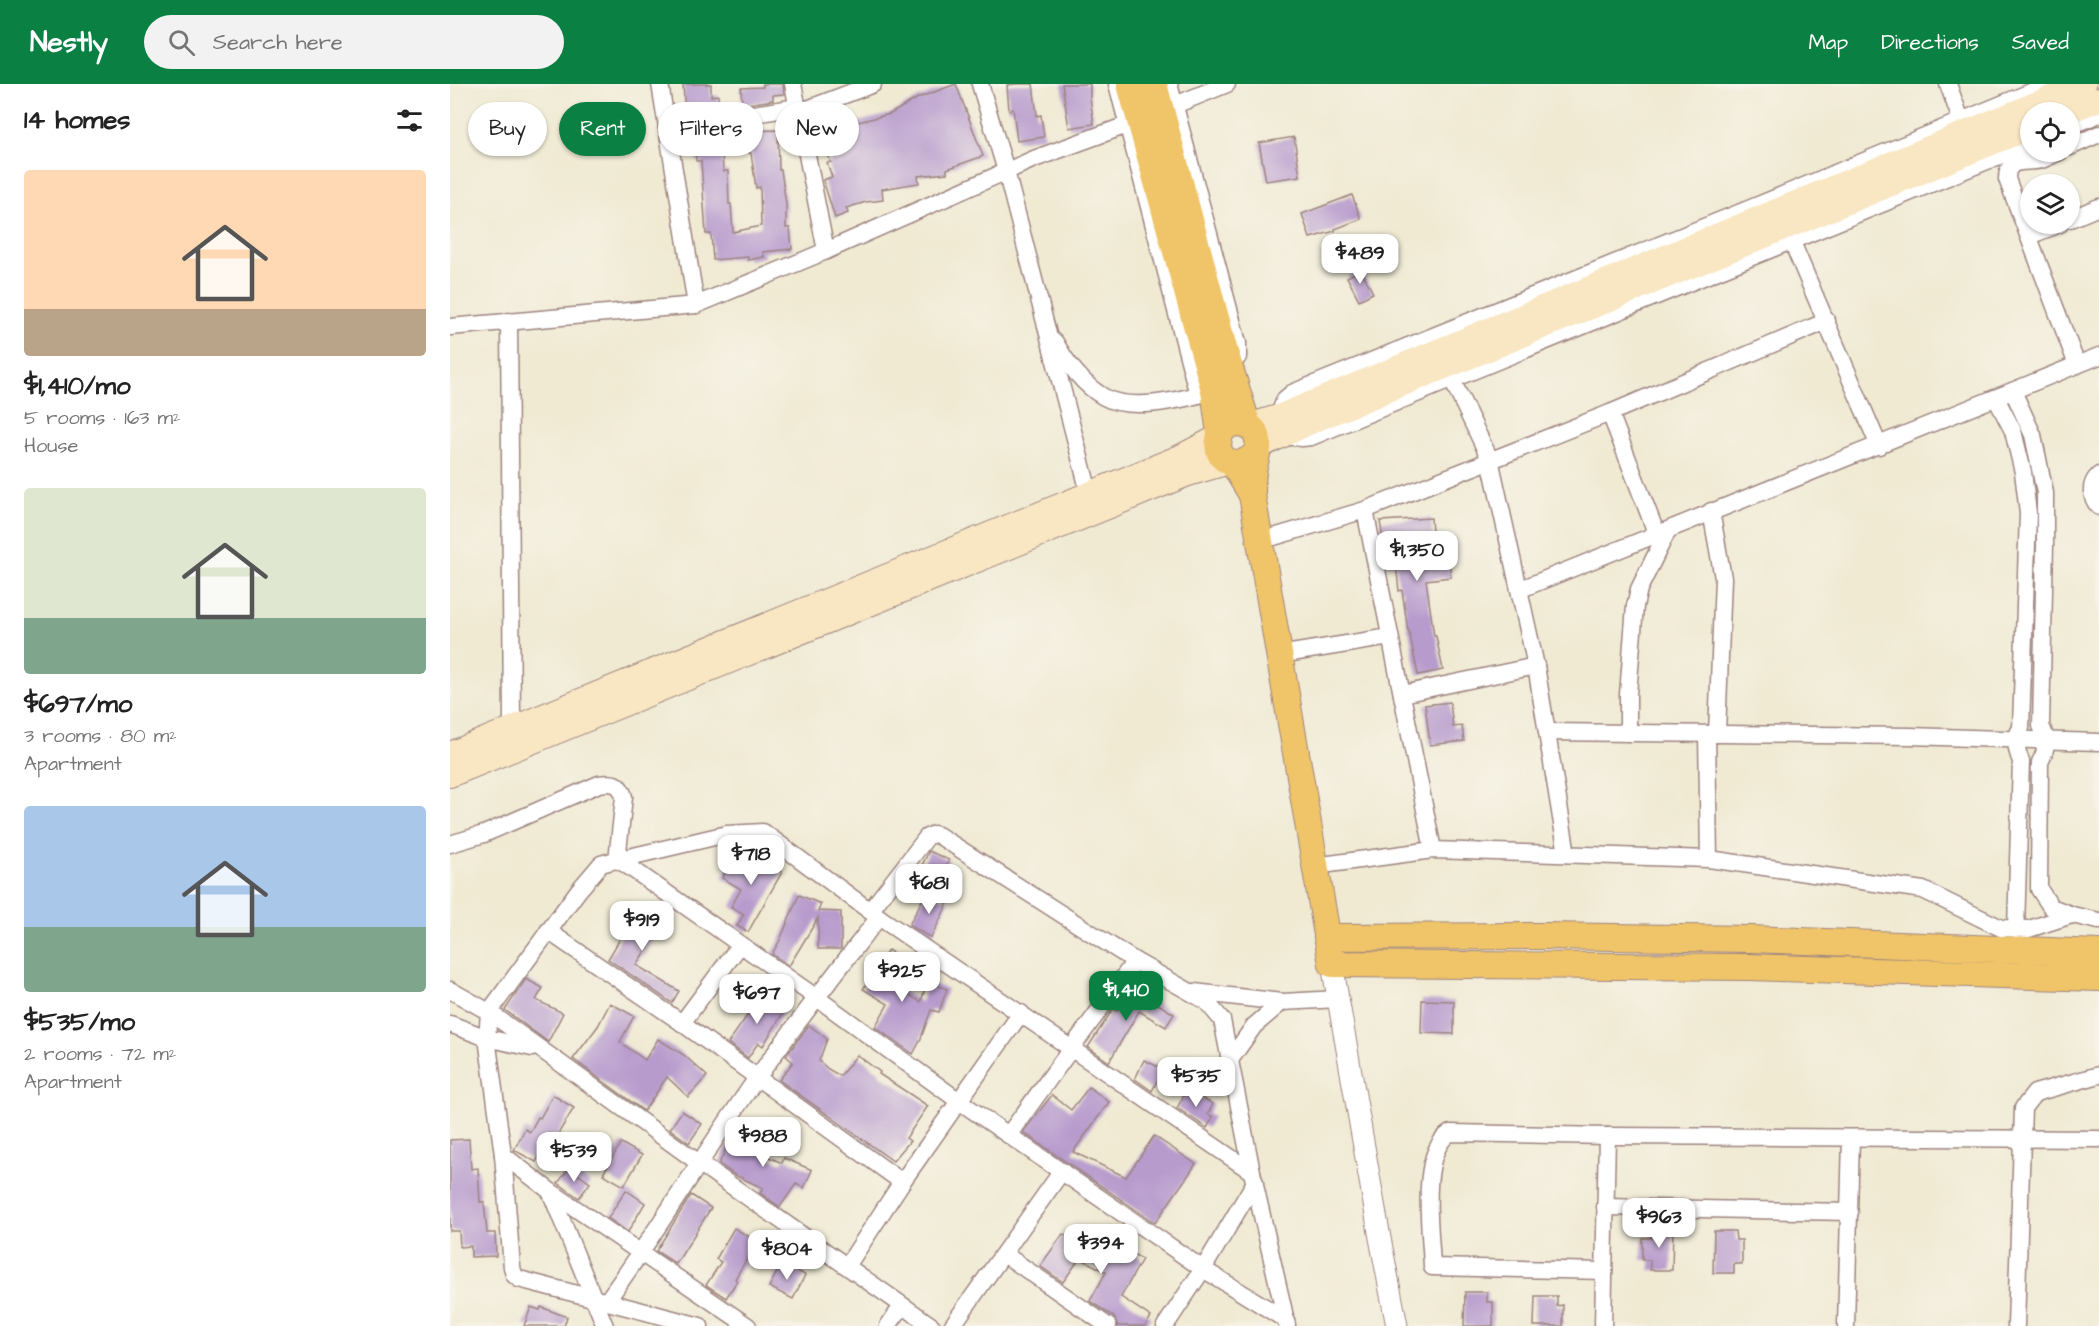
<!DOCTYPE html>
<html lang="en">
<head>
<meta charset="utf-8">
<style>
	:root { --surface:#fff; --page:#f2f2f2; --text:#222; --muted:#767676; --accent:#0b8043 }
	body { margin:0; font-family:"Architects Daughter",sans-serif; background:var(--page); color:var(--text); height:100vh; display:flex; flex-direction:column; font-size:22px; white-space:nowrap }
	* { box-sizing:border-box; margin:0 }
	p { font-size:20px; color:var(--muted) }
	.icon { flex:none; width:33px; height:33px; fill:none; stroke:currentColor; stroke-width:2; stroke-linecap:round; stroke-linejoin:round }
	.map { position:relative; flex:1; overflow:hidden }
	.sheet { display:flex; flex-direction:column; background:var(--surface); width:450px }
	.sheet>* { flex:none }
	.hud { position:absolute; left:18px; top:18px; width:570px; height:54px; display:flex; gap:12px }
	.buttons { position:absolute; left:1570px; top:18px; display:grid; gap:12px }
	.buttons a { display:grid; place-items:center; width:60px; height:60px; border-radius:50%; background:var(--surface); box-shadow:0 2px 4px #0004; font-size:30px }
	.price { position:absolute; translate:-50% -51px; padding:0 14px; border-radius:12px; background:#fff; color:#222; font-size:20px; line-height:39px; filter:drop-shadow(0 2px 3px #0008) }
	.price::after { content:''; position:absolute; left:50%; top:36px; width:18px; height:14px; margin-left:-9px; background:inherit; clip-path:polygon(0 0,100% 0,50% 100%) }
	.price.current { background:var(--accent); color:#fff }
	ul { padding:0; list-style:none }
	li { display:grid; align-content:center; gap:12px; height:318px; padding:0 24px }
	li span { display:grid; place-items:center; height:186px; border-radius:6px; color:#555 }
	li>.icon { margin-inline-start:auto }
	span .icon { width:108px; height:108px; fill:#fffc; stroke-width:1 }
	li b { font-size:26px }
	h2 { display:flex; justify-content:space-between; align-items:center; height:72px; padding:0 24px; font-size:26px }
	.chip { padding:0 21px; border-radius:27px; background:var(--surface); box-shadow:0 2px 4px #0004; font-size:21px; line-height:54px }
	.chip.current { background:var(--accent); color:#fff }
	header { display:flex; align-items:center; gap:36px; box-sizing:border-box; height:84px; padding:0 30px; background:var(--accent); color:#fff }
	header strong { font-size:28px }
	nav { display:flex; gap:33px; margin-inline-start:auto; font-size:21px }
	.search { width:420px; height:54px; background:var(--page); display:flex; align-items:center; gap:15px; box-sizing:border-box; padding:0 21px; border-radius:33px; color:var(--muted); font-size:22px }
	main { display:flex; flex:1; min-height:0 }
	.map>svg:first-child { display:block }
	.building { fill:#b79bcd }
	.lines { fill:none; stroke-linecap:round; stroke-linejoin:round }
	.minor-casing { stroke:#9d847f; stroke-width:19 }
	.tertiary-casing { stroke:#9d847f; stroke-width:23 }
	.secondary-casing { stroke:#9d847f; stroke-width:26 }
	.primary-casing { stroke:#9d847f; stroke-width:28 }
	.minor { stroke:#fff; stroke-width:16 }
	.tertiary { stroke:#fff; stroke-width:21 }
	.secondary { stroke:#f9e7c3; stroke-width:24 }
	.primary { stroke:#f0c469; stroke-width:26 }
</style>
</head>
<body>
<header>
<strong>Nestly</strong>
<div class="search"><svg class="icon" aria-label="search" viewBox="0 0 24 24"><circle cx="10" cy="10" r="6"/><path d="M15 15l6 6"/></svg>Search here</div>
<nav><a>Map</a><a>Directions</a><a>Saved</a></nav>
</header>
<main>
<section class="sheet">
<h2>14 homes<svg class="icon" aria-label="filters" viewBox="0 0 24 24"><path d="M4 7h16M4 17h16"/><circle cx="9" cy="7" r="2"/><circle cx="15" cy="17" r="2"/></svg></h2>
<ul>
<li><span style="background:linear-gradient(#ffd9b3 75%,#b9a48a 0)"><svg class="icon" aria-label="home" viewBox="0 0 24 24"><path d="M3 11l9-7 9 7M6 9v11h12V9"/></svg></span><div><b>$1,410/mo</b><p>5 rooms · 163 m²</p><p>House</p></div></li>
<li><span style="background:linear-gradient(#dfe7d0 70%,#7fa58c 0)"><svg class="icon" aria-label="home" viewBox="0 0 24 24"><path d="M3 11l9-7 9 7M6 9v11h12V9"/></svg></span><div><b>$697/mo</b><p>3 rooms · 80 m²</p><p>Apartment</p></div></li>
<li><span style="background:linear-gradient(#a9c7e8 65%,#7fa58c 0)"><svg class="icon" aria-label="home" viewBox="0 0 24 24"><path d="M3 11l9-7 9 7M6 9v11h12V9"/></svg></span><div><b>$535/mo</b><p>2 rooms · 72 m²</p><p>Apartment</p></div></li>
</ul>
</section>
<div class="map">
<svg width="1649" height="1242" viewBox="0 0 1649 1242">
	<rect width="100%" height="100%" fill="#f7f3e8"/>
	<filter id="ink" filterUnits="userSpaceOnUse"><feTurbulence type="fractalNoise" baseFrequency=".0167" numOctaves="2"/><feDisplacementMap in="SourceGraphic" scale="12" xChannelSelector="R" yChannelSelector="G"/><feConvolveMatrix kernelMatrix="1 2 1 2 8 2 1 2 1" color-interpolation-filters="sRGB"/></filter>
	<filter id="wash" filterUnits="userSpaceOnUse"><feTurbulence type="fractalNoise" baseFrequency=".008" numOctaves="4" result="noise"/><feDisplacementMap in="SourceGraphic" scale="24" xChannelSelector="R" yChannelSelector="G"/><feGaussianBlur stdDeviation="1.35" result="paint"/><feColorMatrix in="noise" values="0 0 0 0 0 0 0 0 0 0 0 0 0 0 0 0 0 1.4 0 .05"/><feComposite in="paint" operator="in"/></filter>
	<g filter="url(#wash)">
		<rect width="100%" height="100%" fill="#f0ead3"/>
		<g id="blocks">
			<g class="building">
				<path d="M233,0h28v12l7,-1 1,14 -34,4z"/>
				<path d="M313,0h20l1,10 -11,1v5l-31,5 -1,-17 22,-1z"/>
				<path d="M506,0l27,72 -36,13v4l-29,3 1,7 -37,6 1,11 -17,2 -20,6 2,5 -13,5 -12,-38 9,-3 -5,-14 4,-1 -11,-24 34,-15 36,-9 28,-16z"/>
				<path d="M567,0h16l4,32 4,-1 3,22 -27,4 -4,-32 -4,1 -2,-25z"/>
				<path d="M612,0h28v14l4,26 -25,4z"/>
				<path d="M328,46l1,40h2l5,34v24h4l2,21 -29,3 1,5 -16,3v-3l-35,3 -2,-26h-5l-5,-73h-5l-1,-27 26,-3 2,40h5l1,33h2l2,28 28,-6 -1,-39 -4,1 -5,-35h-2l-1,-22z"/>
				<path d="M844,53l6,39 -34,5 -7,-38z"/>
				<path d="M902,111l9,24 -26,10v2l-25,7 -8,-24z"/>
				<path d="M911,186l12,23 -14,7 -12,-23z"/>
				<path d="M981,434l2,30 14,-2 4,31 -25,3 8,56h2l7,34 -25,5 -9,-44h-1l-6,-41 -3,1 -3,-27 -9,1 -7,-44z"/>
				<path d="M1000,618l3,25 9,-1 2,15 -34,4 -5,-40z"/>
				<path d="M289,765l43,23 -34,60 -11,-6 7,-12 -13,-7 10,-18 -19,-11z"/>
				<path d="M479,767l20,9 -15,31 -20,-9z"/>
				<path d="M476,809l23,8 -18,37 -22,-13z"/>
				<path d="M349,811l22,9 -3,7 23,1v37h-23v-31l-29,48 -17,-12 8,-14z"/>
				<path d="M194,824l23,12 -11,20 -3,-1 -17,26 43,26 -7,12 -64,-44 19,-32 6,4z"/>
				<path d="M438,866l22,14 -15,23 26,15 6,-20 20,7 -8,23 -8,-2 -11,31 -7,13 -38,-27 13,-23 -25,-15z"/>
				<path d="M76,895l17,9 -7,12 27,13 -15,29 -43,-32z"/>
				<path d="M681,903l43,27 -8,13 -27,-16 -30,51 -21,-15 25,-38 4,2z"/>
				<path d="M313,909l23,15 -23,38 -5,-3 -10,15 -20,-15z"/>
				<path d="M972,916l32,1v33l-33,-1z"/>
				<path d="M160,919l24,13 -14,26 25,18 13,-21 26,16 23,21 -19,21 -21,-20 -23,34 -71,-52 25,-33z"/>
				<path d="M359,941l18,14 -8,22 9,8 12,7 17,-21 23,17 -1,2 49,32 -22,32 4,3 -17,20 -114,-81 14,-18 -7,-6z"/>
				<path d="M694,976l19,9 -11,22 -17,-12z"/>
				<path d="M639,1003l20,15 -36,50 53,25 28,-41 42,28 -41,59 -132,-91 29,-37 19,15z"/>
				<path d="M737,1006l26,14 -5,10 5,3 -6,11 -30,-20z"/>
				<path d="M103,1011l21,13 -18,29 -5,-2 -15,27 -22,-12 11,-21 5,3 8,-15 2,1z"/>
				<path d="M232,1027l20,13 -13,19 -19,-14z"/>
				<path d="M297,1040l16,12 -10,14 29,13 2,-5 28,12 -8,18 -8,-4 -16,23 -20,-14 3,-5 -28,-13 -16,-11 9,-20 3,2z"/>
				<path d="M19,1055l2,30 7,-1 2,34h4l3,31h8l1,23 -25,1v-11l-11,1 -1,-16h-9v-91z"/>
				<path d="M171,1059l21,12 -18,31 -21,-12z"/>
				<path d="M119,1084l21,15 -11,15 -21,-15z"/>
				<path d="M176,1106l19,13 -17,29 -20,-14z"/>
				<path d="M241,1111l20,13 -35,56 -20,-13z"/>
				<path d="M284,1144l23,13 -22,38 2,2 -11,17 -20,-13 15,-23 -5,-3z"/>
				<path d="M1201,1144h22l-1,42h-22v-10h-8v-22h9z"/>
				<path d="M1264,1147h21l1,9h6v24h-8v9h-21z"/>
				<path d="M613,1150l27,19 10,-18 42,24 -21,38 30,20 -6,9h-27l-4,-9 -24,-16 16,-29 -26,-14 -17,24 -23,-16z"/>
				<path d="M332,1179l23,12 -12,24 -24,-12z"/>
				<path d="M1015,1208h22v10h6v24h-29z"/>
				<path d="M1085,1212h22v10l6,-1v21h-29z"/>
				<path d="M81,1223l9,3 1,-3 26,10 -3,9h-40z"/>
			</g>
		</g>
	</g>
	<g filter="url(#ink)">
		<use href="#blocks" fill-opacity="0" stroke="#9d847f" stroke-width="1.5"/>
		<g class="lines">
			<defs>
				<g id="minor">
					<path d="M210,0l36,221 130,-54 208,-92 93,-34"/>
					<path d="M343,0l33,167"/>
					<path d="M530,0l26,87 80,310"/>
					<path d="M667,0l81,311"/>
					<path d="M719,0l69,259v14l-9,10"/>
					<path d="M1498,0l13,36"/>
					<path d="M725,21l52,-21"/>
					<path d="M347,29l76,-29"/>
					<path d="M1620,42l29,-12"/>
					<path d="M217,44l130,-21"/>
					<path d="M1620,63l29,-13"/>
					<path d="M1610,68c-6,2 -13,6 -19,8 -15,4 -34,-4 -34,19l70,186"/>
					<path d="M1620,135l29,-12"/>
					<path d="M1579,152l31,-12"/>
					<path d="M1342,158l87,204"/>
					<path d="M59,237l3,400"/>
					<path d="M0,243l246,-22"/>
					<path d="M605,258c11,20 29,44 49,55 27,15 77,3 105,-5"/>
					<path d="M1001,294l39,81 46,207 31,188"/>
					<path d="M1563,307l20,44 12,58v51l-4,182c7,13 6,24 -1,36l-1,127 12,18 21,8"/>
					<path d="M1546,314l17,33 10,41 5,41 -7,215c-7,10 -5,22 0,33l-5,168"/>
					<path d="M1160,329l47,122"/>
					<path d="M828,333l7,-18 7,-6 459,-185 299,-124"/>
					<path d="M833,352l19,2 9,-1 720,-294"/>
					<path d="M1649,391c-10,9 -9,22 0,32"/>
					<path d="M915,426l68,340"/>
					<path d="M1261,427l12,67 -6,156"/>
					<path d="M810,457l105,-31 245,-97 217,-92"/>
					<path d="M1071,505l578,-233"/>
					<path d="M829,571l111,-18"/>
					<path d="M952,610l134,-28"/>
					<path d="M1098,648l362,4 189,6"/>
					<path d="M1178,649v-39l7,-88 4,-17 29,-59"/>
					<path d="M1257,650l2,125"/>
					<path d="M0,760l34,-10 115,-50c13,-2 21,-2 25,13l-7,63"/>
					<path d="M167,776l8,4 192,134 142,103 244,168 83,51"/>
					<path d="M865,782l118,-16 276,9 214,31 78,38 28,1 43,-14 27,6"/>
					<path d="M420,827l57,-74 7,-3 4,1 197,126 71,40 16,19 30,152 35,153"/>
					<path d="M98,847l134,92 220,159"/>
					<path d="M0,906l39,22 210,151 233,163"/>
					<path d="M744,908l88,10 57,-3"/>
					<path d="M232,939l58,-78"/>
					<path d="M0,940l37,14 45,10"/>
					<path d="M780,976l24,-34 28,-24"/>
					<path d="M559,1050l126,-173"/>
					<path d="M53,1071l47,36 198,135"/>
					<path d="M100,1107l55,135"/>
					<path d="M1155,1123l245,5"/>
					<path d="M554,1170l104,72"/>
					<path d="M397,1182l55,-84 119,-169"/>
					<path d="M1154,1187l-172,-4c-1,-35 -14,-113 18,-134l157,3 492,3"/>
					<path d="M156,1218c53,-73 99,-151 151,-224 39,-55 81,-108 122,-161"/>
					<path d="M250,1242l-181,-47 -5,-4 -2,-8 -9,-112 -16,-117 2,-26 89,-121 23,-27 7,-2 119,-28 36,-2 107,79 382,261"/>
					<path d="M438,1242l14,-20"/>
					<path d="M502,1242l110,-155"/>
					<path d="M715,1242l38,-57 52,-87"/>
					<path d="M1153,1242l4,-190"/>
					<path d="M1396,1242l5,-188"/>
					<path d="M1566,1242l7,-218 12,-15 64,-18"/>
				</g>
				<path id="tertiary" d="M882,880l48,274 17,88"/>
				<g id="secondary">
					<path d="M1617,28l32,-13"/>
					<path d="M798,342l30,-9 806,-333"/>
					<path d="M808,363l57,-27 716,-293"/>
					<path d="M0,670l730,-297 40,-21"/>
					<path d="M0,691l738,-301 41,-12"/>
				</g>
				<g id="primary">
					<path d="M680,0l84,306 6,44"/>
					<path d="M704,0l71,268 23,74"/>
					<path d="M782,378l20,33c0,-7 0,-15 1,-23 1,-10 7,-21 5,-32 -3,-21 -35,-23 -39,-1 -6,25 25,33 38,12"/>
					<path d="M802,411l80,469 417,3 350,11"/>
					<path d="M877,853l216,-1 207,3 349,14"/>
				</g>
			</defs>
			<use href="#minor" class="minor-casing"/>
			<use href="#tertiary" class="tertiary-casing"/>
			<use href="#secondary" class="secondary-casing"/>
			<use href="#primary" class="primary-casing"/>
			<use href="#minor" class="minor"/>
			<use href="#tertiary" class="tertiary"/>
			<use href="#secondary" class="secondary"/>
			<use href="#primary" class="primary"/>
		</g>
	</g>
</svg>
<div class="buttons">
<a><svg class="icon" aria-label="locate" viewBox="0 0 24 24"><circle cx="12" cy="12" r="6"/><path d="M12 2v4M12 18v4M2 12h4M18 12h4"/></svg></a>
<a><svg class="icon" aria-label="layers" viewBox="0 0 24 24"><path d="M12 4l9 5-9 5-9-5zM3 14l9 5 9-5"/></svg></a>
</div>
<b class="price" style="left:910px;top:201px">$489</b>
<b class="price" style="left:967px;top:498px">$1,350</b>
<b class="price" style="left:301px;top:802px">$718</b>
<b class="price" style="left:479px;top:831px">$681</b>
<b class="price" style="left:192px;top:868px">$919</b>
<b class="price" style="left:452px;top:919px">$925</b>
<b class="price current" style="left:676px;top:938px">$1,410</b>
<b class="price" style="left:307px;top:941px">$697</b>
<b class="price" style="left:746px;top:1024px">$535</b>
<b class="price" style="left:313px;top:1084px">$988</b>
<b class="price" style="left:124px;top:1099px">$539</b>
<b class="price" style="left:1209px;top:1165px">$963</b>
<b class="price" style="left:651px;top:1191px">$394</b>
<b class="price" style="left:337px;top:1197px">$804</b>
<div class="hud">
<a class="chip">Buy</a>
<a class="chip current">Rent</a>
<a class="chip">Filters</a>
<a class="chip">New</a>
</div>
</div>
</main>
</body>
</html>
